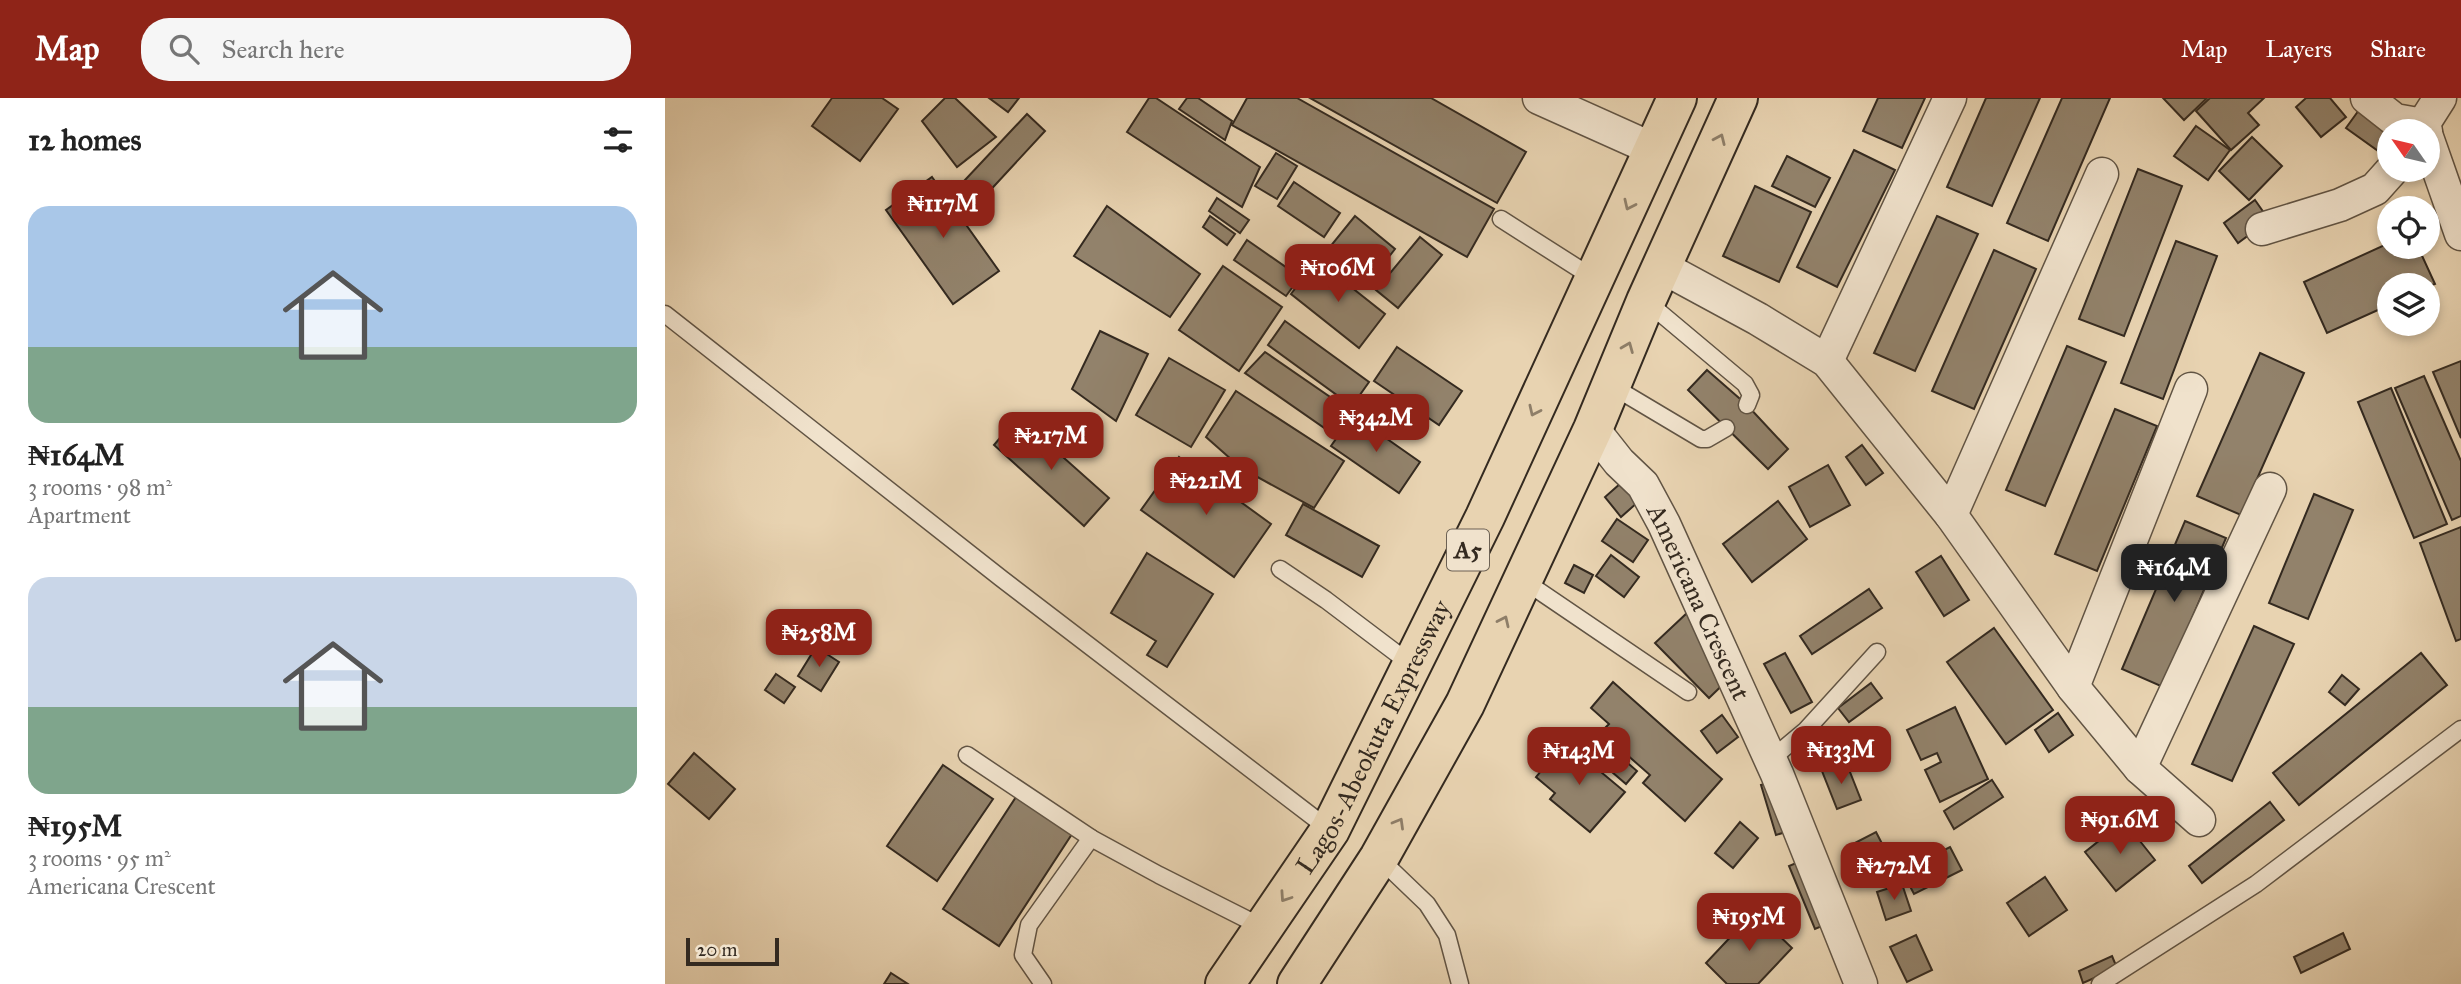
<!DOCTYPE html>
<html lang="en">
<head>
<meta charset="utf-8">
<style>
	:root { --surface:#fff; --page:#f6f6f6; --text:#222; --muted:#767676; --accent:#8f2418 }
	body { margin:0; font-family:"IM FELL Great Primer",serif; background:var(--page); color:var(--text); height:100vh; display:flex; flex-direction:column; font-size:26px; white-space:nowrap }
	* { box-sizing:border-box; margin:0 }
	p { font-size:23px; color:var(--muted) }
	.icon { flex:none; width:38px; height:38px; fill:none; stroke:currentColor; stroke-width:2; stroke-linecap:round; stroke-linejoin:round }
	.map { position:relative; flex:1; overflow:hidden }
	.sheet { display:flex; flex-direction:column; background:var(--surface); width:665px }
	.sheet>* { flex:none }
	.needle { width:46px; rotate:304deg }
	.controls { position:absolute; left:1712px; top:21px; display:grid; gap:14px }
	.controls a { display:grid; place-items:center; width:63px; height:63px; border-radius:50%; background:var(--surface); box-shadow:0 4px 10px #0003; font-size:35px }
	.scale { position:absolute; left:21px; bottom:18px; width:93px; box-sizing:border-box; padding-left:7px; border:4px solid #342a20; border-top:0; font-size:19px; line-height:24px; white-space:nowrap; color:#342a20; -webkit-text-stroke:5px #f0e2cc; paint-order:stroke }
	.price { position:absolute; translate:-50% -60px; padding:0 16px; border-radius:14px; background:var(--accent); color:#fff; font-size:23px; line-height:46px; filter:drop-shadow(0 2px 4px #0008) }
	.price::after { content:''; position:absolute; left:50%; top:42px; width:21px; height:16px; margin-left:-10px; background:inherit; clip-path:polygon(0 0,100% 0,50% 100%) }
	.price.current { background:#222; color:#fff }
	ul { padding:0; list-style:none }
	li { display:grid; align-content:center; gap:14px; height:371px; padding:0 28px }
	li span { display:grid; place-items:center; height:217px; border-radius:21px; color:#555 }
	li>.icon { margin-inline-start:auto }
	span .icon { width:126px; height:126px; fill:#fffc; stroke-width:1 }
	li b { font-size:30px }
	h2 { display:flex; justify-content:space-between; align-items:center; height:84px; padding:0 28px; font-size:30px }
	header { display:flex; align-items:center; gap:42px; box-sizing:border-box; height:98px; padding:0 35px; background:var(--accent); color:#fff }
	header strong { font-size:33px }
	nav { display:flex; gap:38px; margin-inline-start:auto; font-size:24px }
	.search { width:490px; height:63px; background:var(--page); display:flex; align-items:center; gap:18px; box-sizing:border-box; padding:0 24px; border-radius:28px; color:var(--muted); font-size:26px }
	main { display:flex; flex:1; min-height:0 }
	.map>svg:first-child { display:block }
	.building { fill:#92826b; stroke:#342a20; stroke-width:2 }
	.lines { fill:none; stroke-linecap:round; stroke-linejoin:round }
	.service-casing { stroke:#615444; stroke-width:19 }
	.minor-casing { stroke:#615444; stroke-width:35 }
	.trunk-casing { stroke:#342a20; stroke-width:42 }
	.service { stroke:#f0e2cc; stroke-width:16 }
	.minor { stroke:#f0e2cc; stroke-width:32 }
	.trunk { stroke:#e8d3b1; stroke-width:38 }
	.oneway { stroke:#8e7e68 }
	.labels { text-anchor:middle; dominant-baseline:central; stroke-width:5; stroke-linejoin:round; paint-order:stroke }
	.shield { fill:#f0e2cc; stroke:#6c6154; stroke-width:2 }
	.shield-label { font-size:24px; font-weight:bold; fill:#342a20 }
	.street-label { font-size:26px; fill:#342a20; stroke:#f0e2cc }
</style>
</head>
<body>
<header>
<strong>Map</strong>
<div class="search"><svg class="icon" aria-label="search" viewBox="0 0 24 24"><circle cx="10" cy="10" r="6"/><path d="M15 15l6 6"/></svg>Search here</div>
<nav><a>Map</a><a>Layers</a><a>Share</a></nav>
</header>
<main>
<section class="sheet">
<h2>12 homes<svg class="icon" aria-label="filters" viewBox="0 0 24 24"><path d="M4 7h16M4 17h16"/><circle cx="9" cy="7" r="2"/><circle cx="15" cy="17" r="2"/></svg></h2>
<ul>
<li><span style="background:linear-gradient(#a9c7e8 65%,#7fa58c 0)"><svg class="icon" aria-label="home" viewBox="0 0 24 24"><path d="M3 11l9-7 9 7M6 9v11h12V9"/></svg></span><div><b>₦164M</b><p>3 rooms · 98 m²</p><p>Apartment</p></div></li>
<li><span style="background:linear-gradient(#c9d6e8 60%,#7fa58c 0)"><svg class="icon" aria-label="home" viewBox="0 0 24 24"><path d="M3 11l9-7 9 7M6 9v11h12V9"/></svg></span><div><b>₦195M</b><p>3 rooms · 95 m²</p><p>Americana Crescent</p></div></li>
</ul>
</section>
<div class="map">
<svg width="1796" height="886" viewBox="0 0 1796 886">
	<rect width="100%" height="100%" fill="#e8d3b1"/>
	<filter id="stains"><feTurbulence type="fractalNoise" baseFrequency=".00286" numOctaves="4"/><feColorMatrix values="0 0 0 0 .2 0 0 0 0 .09 0 0 0 0 .02 0 0 0 .5 -.17"/></filter>
	<radialGradient id="worn" r=".72"><stop offset=".6" stop-color="#630" stop-opacity="0"/><stop offset="1" stop-color="#630" stop-opacity=".3"/></radialGradient>
	<g class="building">
		<path d="M167,0h50l16,11 -38,52 -48,-35z"/>
		<path d="M280,0h10l41,39 -39,30 -35,-46z"/>
		<path d="M324,0h30l-11,14z"/>
		<path d="M484,0h7l104,69 -18,40 -115,-75z"/>
		<path d="M522,0h11l34,23 -7,19 -46,-31z"/>
		<path d="M582,0h50l197,111 -27,48 -235,-132z"/>
		<path d="M645,0h121l95,54 -29,51z"/>
		<path d="M1213,0h47l-23,50 -39,-17z"/>
		<path d="M1321,0h54l-48,108 -45,-19z"/>
		<path d="M1397,0h48l-62,143 -41,-18z"/>
		<path d="M1498,0h44l-23,22z"/>
		<path d="M1545,0h54l-16,15 11,12 -28,25 -35,-39z"/>
		<path d="M1641,0h24l16,19 -25,20 -25,-30z"/>
		<path d="M1699,5l25,28 -1,27 -42,-30z"/>
		<path d="M362,16l18,17 -61,66 -19,-17z"/>
		<path d="M1531,28l34,24 -22,30 -34,-24z"/>
		<path d="M1587,39l30,29 -33,34 -30,-29z"/>
		<path d="M1189,52l41,20 -58,117 -40,-20z"/>
		<path d="M611,55l21,13 -20,33 -22,-13z"/>
		<path d="M1122,58l43,22 -15,29 -43,-21z"/>
		<path d="M1473,71l44,17 -58,150 -45,-17z"/>
		<path d="M267,79l67,94 -46,33 -67,-94z"/>
		<path d="M629,84l46,31 -16,24 -46,-31z"/>
		<path d="M1090,88l56,26 -32,70 -56,-26z"/>
		<path d="M552,100l32,22 -9,13 -31,-22z"/>
		<path d="M1590,102l14,20 -31,23 -14,-20z"/>
		<path d="M442,108l93,68 -30,43 -96,-61z"/>
		<path d="M545,118l25,18 -8,11 -24,-18z"/>
		<path d="M690,118l40,33 -26,33 -40,-34z"/>
		<path d="M1272,118l41,18 -63,137 -41,-18z"/>
		<path d="M755,139l22,18 -44,53 -22,-18z"/>
		<path d="M582,142l53,37 -14,19 -52,-36z"/>
		<path d="M1511,143l41,15 -54,143 -42,-16z"/>
		<path d="M1724,145v4h29l17,37 -8,3v-2h-38v20l-62,28 -23,-51z"/>
		<path d="M1329,152l42,19 -62,140 -42,-18z"/>
		<path d="M652,162l68,54 -26,34 -68,-54z"/>
		<path d="M558,168l59,41 -43,64 -60,-41z"/>
		<path d="M620,223l84,61 -17,24 -84,-61z"/>
		<path d="M435,233l48,23 -32,67 -44,-32z"/>
		<path d="M1402,248l39,16 -61,144 -39,-16z"/>
		<path d="M732,249l65,44 -23,34 -65,-44z"/>
		<path d="M600,254l84,58 -16,24 -88,-61z"/>
		<path d="M1595,255l44,20 -63,142 -44,-19z"/>
		<path d="M504,260l56,32 -34,57 -55,-32z"/>
		<path d="M1796,263v77l-28,-66z"/>
		<path d="M1042,272l40,35 41,44 -20,20 -80,-79z"/>
		<path d="M1759,278l37,85v55l-9,4 -57,-132z"/>
		<path d="M1726,290l56,136 -33,14 -56,-136z"/>
		<path d="M571,293l108,70 -30,47 -73,-40 -35,-31z"/>
		<path d="M1450,311l42,17 -60,145 -42,-17z"/>
		<path d="M688,317l67,47 -21,31 -68,-47z"/>
		<path d="M353,319l91,81 -25,28 -90,-81z"/>
		<path d="M1197,347l21,28 -17,12 -20,-28z"/>
		<path d="M514,359l92,67 -37,53 -93,-67z"/>
		<path d="M1163,367l22,40 -40,22 -21,-40z"/>
		<path d="M956,385l17,19 -17,15 -16,-20z"/>
		<path d="M1649,396l39,16 -45,109 -39,-16z"/>
		<path d="M1113,403l29,38 -55,43 -29,-38z"/>
		<path d="M638,406l76,42 -17,31 -76,-42z"/>
		<path d="M952,421l31,21 -15,22 -31,-21z"/>
		<path d="M1520,423l41,17 -63,149 -41,-18z"/>
		<path d="M1796,429v112l-5,2 -36,-98z"/>
		<path d="M482,455l66,41 -46,73 -20,-12 9,-14 -45,-28z"/>
		<path d="M946,457l28,22 -15,20 -28,-21z"/>
		<path d="M1276,458l28,44 -25,16 -28,-44z"/>
		<path d="M909,467l19,10 -9,18 -19,-10z"/>
		<path d="M1204,491l13,19 -70,46 -12,-18z"/>
		<path d="M1022,515l53,55 -31,30 -54,-55z"/>
		<path d="M1589,528l40,18 -62,137 -40,-17z"/>
		<path d="M1329,530l59,82 -47,34 -59,-82z"/>
		<path d="M151,549l23,15 -18,29 -23,-15z"/>
		<path d="M1120,555l27,49 -21,11 -27,-49z"/>
		<path d="M1756,555l26,32 -148,120 -26,-32z"/>
		<path d="M111,576l19,13 -11,16 -19,-13z"/>
		<path d="M1677,577l17,14 -14,16 -16,-13z"/>
		<path d="M948,584l109,97 -37,42 -42,-38 7,-8 -49,-43 8,-8 -18,-16z"/>
		<path d="M1206,585l11,15 -33,24 -11,-14z"/>
		<path d="M1290,609l33,72 -48,23 -15,-32 16,-8 -4,-9 -16,7 -14,-30z"/>
		<path d="M1393,615l15,22 -24,17 -14,-22z"/>
		<path d="M1057,617l16,22 -21,16 -16,-22z"/>
		<path d="M937,643l35,30 -11,13 -35,-30z"/>
		<path d="M900,644l60,50 -35,40 -40,-33 5,-6 -19,-16z"/>
		<path d="M29,655l41,36 -26,30 -41,-35z"/>
		<path d="M1181,664l15,38 -24,9 -15,-38z"/>
		<path d="M278,667l50,34 -56,82 -50,-35z"/>
		<path d="M1119,680l15,50 -23,7 -15,-50z"/>
		<path d="M1327,682l11,17 -49,32 -10,-18z"/>
		<path d="M351,699l56,37 -73,112 -56,-37z"/>
		<path d="M1605,704l14,18 -82,63 -13,-17z"/>
		<path d="M1459,723l31,39 -39,31 -31,-39z"/>
		<path d="M1075,724l18,16 -25,30 -18,-15z"/>
		<path d="M1211,734l16,31 -25,13 -16,-31z"/>
		<path d="M1285,749l12,23 -48,24 -12,-23z"/>
		<path d="M1143,760l26,63 -19,8 -26,-63z"/>
		<path d="M1380,779l22,33 -38,26 -22,-33z"/>
		<path d="M1237,786l9,27 -25,9 -9,-28z"/>
		<path d="M1089,814l38,36 -34,36h-31l-21,-21z"/>
		<path d="M1678,835l7,16 -49,24 -7,-16z"/>
		<path d="M1251,837l16,35 -25,12 -17,-35z"/>
		<path d="M1447,858l5,12 -34,15 -4,-12z"/>
		<path d="M226,875l17,11h-24z"/>
	</g>
	<g class="lines">
		<defs>
			<g id="service">
				<path d="M836,121l94,60"/>
				<path d="M981,203l99,83 6,11 -4,10"/>
				<path d="M0,216l337,265 328,251"/>
				<path d="M947,288l89,53h6l19,-11"/>
				<path d="M615,471l46,31 86,65"/>
				<path d="M858,482l165,112"/>
				<path d="M302,657l124,83"/>
				<path d="M1105,662l36,-30 71,-78"/>
				<path d="M714,760l48,46 20,31 13,49"/>
				<path d="M378,886l-20,-29 6,-30 62,-87 68,37 105,53"/>
				<path d="M1435,886l156,-100 205,-155"/>
			</g>
			<g id="minor">
				<path d="M874,0l116,52"/>
				<path d="M1702,0l28,22 28,5 3,6"/>
				<path d="M1754,33l21,-33"/>
				<path d="M1762,39l34,97"/>
				<path d="M1597,131l78,-24 35,-16 17,-19"/>
				<path d="M997,169l96,52 69,42 124,154 122,172 67,81 59,52"/>
				<path d="M1162,263l123,-263"/>
				<path id="s1" d="M928,331l26,33 24,23 21,39 113,250 84,210"/>
				<path d="M1286,417l151,-341"/>
				<path d="M1408,589l118,-298"/>
				<path d="M1475,670l130,-279"/>
			</g>
			<g id="trunk">
				<path id="s2" d="M560,886l105,-154 155,-313 192,-419"/>
				<path d="M632,886l82,-126 86,-154 128,-275 53,-128 92,-203"/>
			</g>
		</defs>
		<use href="#service" class="service-casing"/>
		<use href="#minor" class="minor-casing"/>
		<use href="#trunk" class="trunk-casing"/>
		<use href="#service" class="service"/>
		<use href="#minor" class="minor"/>
		<use href="#trunk" class="trunk"/>
	</g>
	<defs><path id="oneway-chevron" d="M-2-3.5L2.5 0L-2 3.5" fill="none" stroke-width="1.6" stroke-linecap="round" stroke-linejoin="round" transform="scale(1.75)"/></defs>
	<g class="oneway">
		<use href="#oneway-chevron" transform="translate(1055 41) rotate(-66)"/>
		<use href="#oneway-chevron" transform="translate(964 107) rotate(115)"/>
		<use href="#oneway-chevron" transform="translate(963 249) rotate(-68)"/>
		<use href="#oneway-chevron" transform="translate(869 313) rotate(115)"/>
		<use href="#oneway-chevron" transform="translate(839 523) rotate(-65)"/>
		<use href="#oneway-chevron" transform="translate(734 725) rotate(-60)"/>
		<use href="#oneway-chevron" transform="translate(620 799) rotate(124)"/>
	</g>
	<g class="labels">
		<rect class="shield" x="782" y="431.5" width="42" height="41" rx="5"/>
		<g class="shield-label">
			<text x="803" y="452">A5</text>
		</g>
		<g class="street-label">
			<text stroke="none"><textPath href="#s1" startOffset="205">Americana Crescent</textPath></text>
			<text stroke="none"><textPath href="#s2" startOffset="289">Lagos-Abeokuta Expressway</textPath></text>
		</g>
	</g>
	<rect width="100%" height="100%" filter="url(#stains)"/>
	<rect width="100%" height="100%" fill="url(#worn)"/>
</svg>
<div class="controls">
<a><svg class="needle" viewBox="-14 -14 28 28"><path d="M0-13l5 13h-10z" fill="#e53935"/><path d="M0 13l5-13h-10z" fill="#767676"/></svg></a>
<a><svg class="icon" aria-label="locate" viewBox="0 0 24 24"><circle cx="12" cy="12" r="6"/><path d="M12 2v4M12 18v4M2 12h4M18 12h4"/></svg></a>
<a><svg class="icon" aria-label="layers" viewBox="0 0 24 24"><path d="M12 4l9 5-9 5-9-5zM3 14l9 5 9-5"/></svg></a>
</div>
<div class="scale">20 m</div>
<b class="price" style="left:278px;top:142px">₦117M</b>
<b class="price" style="left:673px;top:206px">₦106M</b>
<b class="price" style="left:711px;top:356px">₦342M</b>
<b class="price" style="left:386px;top:374px">₦217M</b>
<b class="price" style="left:541px;top:419px">₦221M</b>
<b class="price current" style="left:1509px;top:506px">₦164M</b>
<b class="price" style="left:154px;top:571px">₦258M</b>
<b class="price" style="left:1176px;top:688px">₦133M</b>
<b class="price" style="left:914px;top:689px">₦143M</b>
<b class="price" style="left:1455px;top:758px">₦91.6M</b>
<b class="price" style="left:1229px;top:804px">₦272M</b>
<b class="price" style="left:1084px;top:855px">₦195M</b>
</div>
</main>
</body>
</html>
